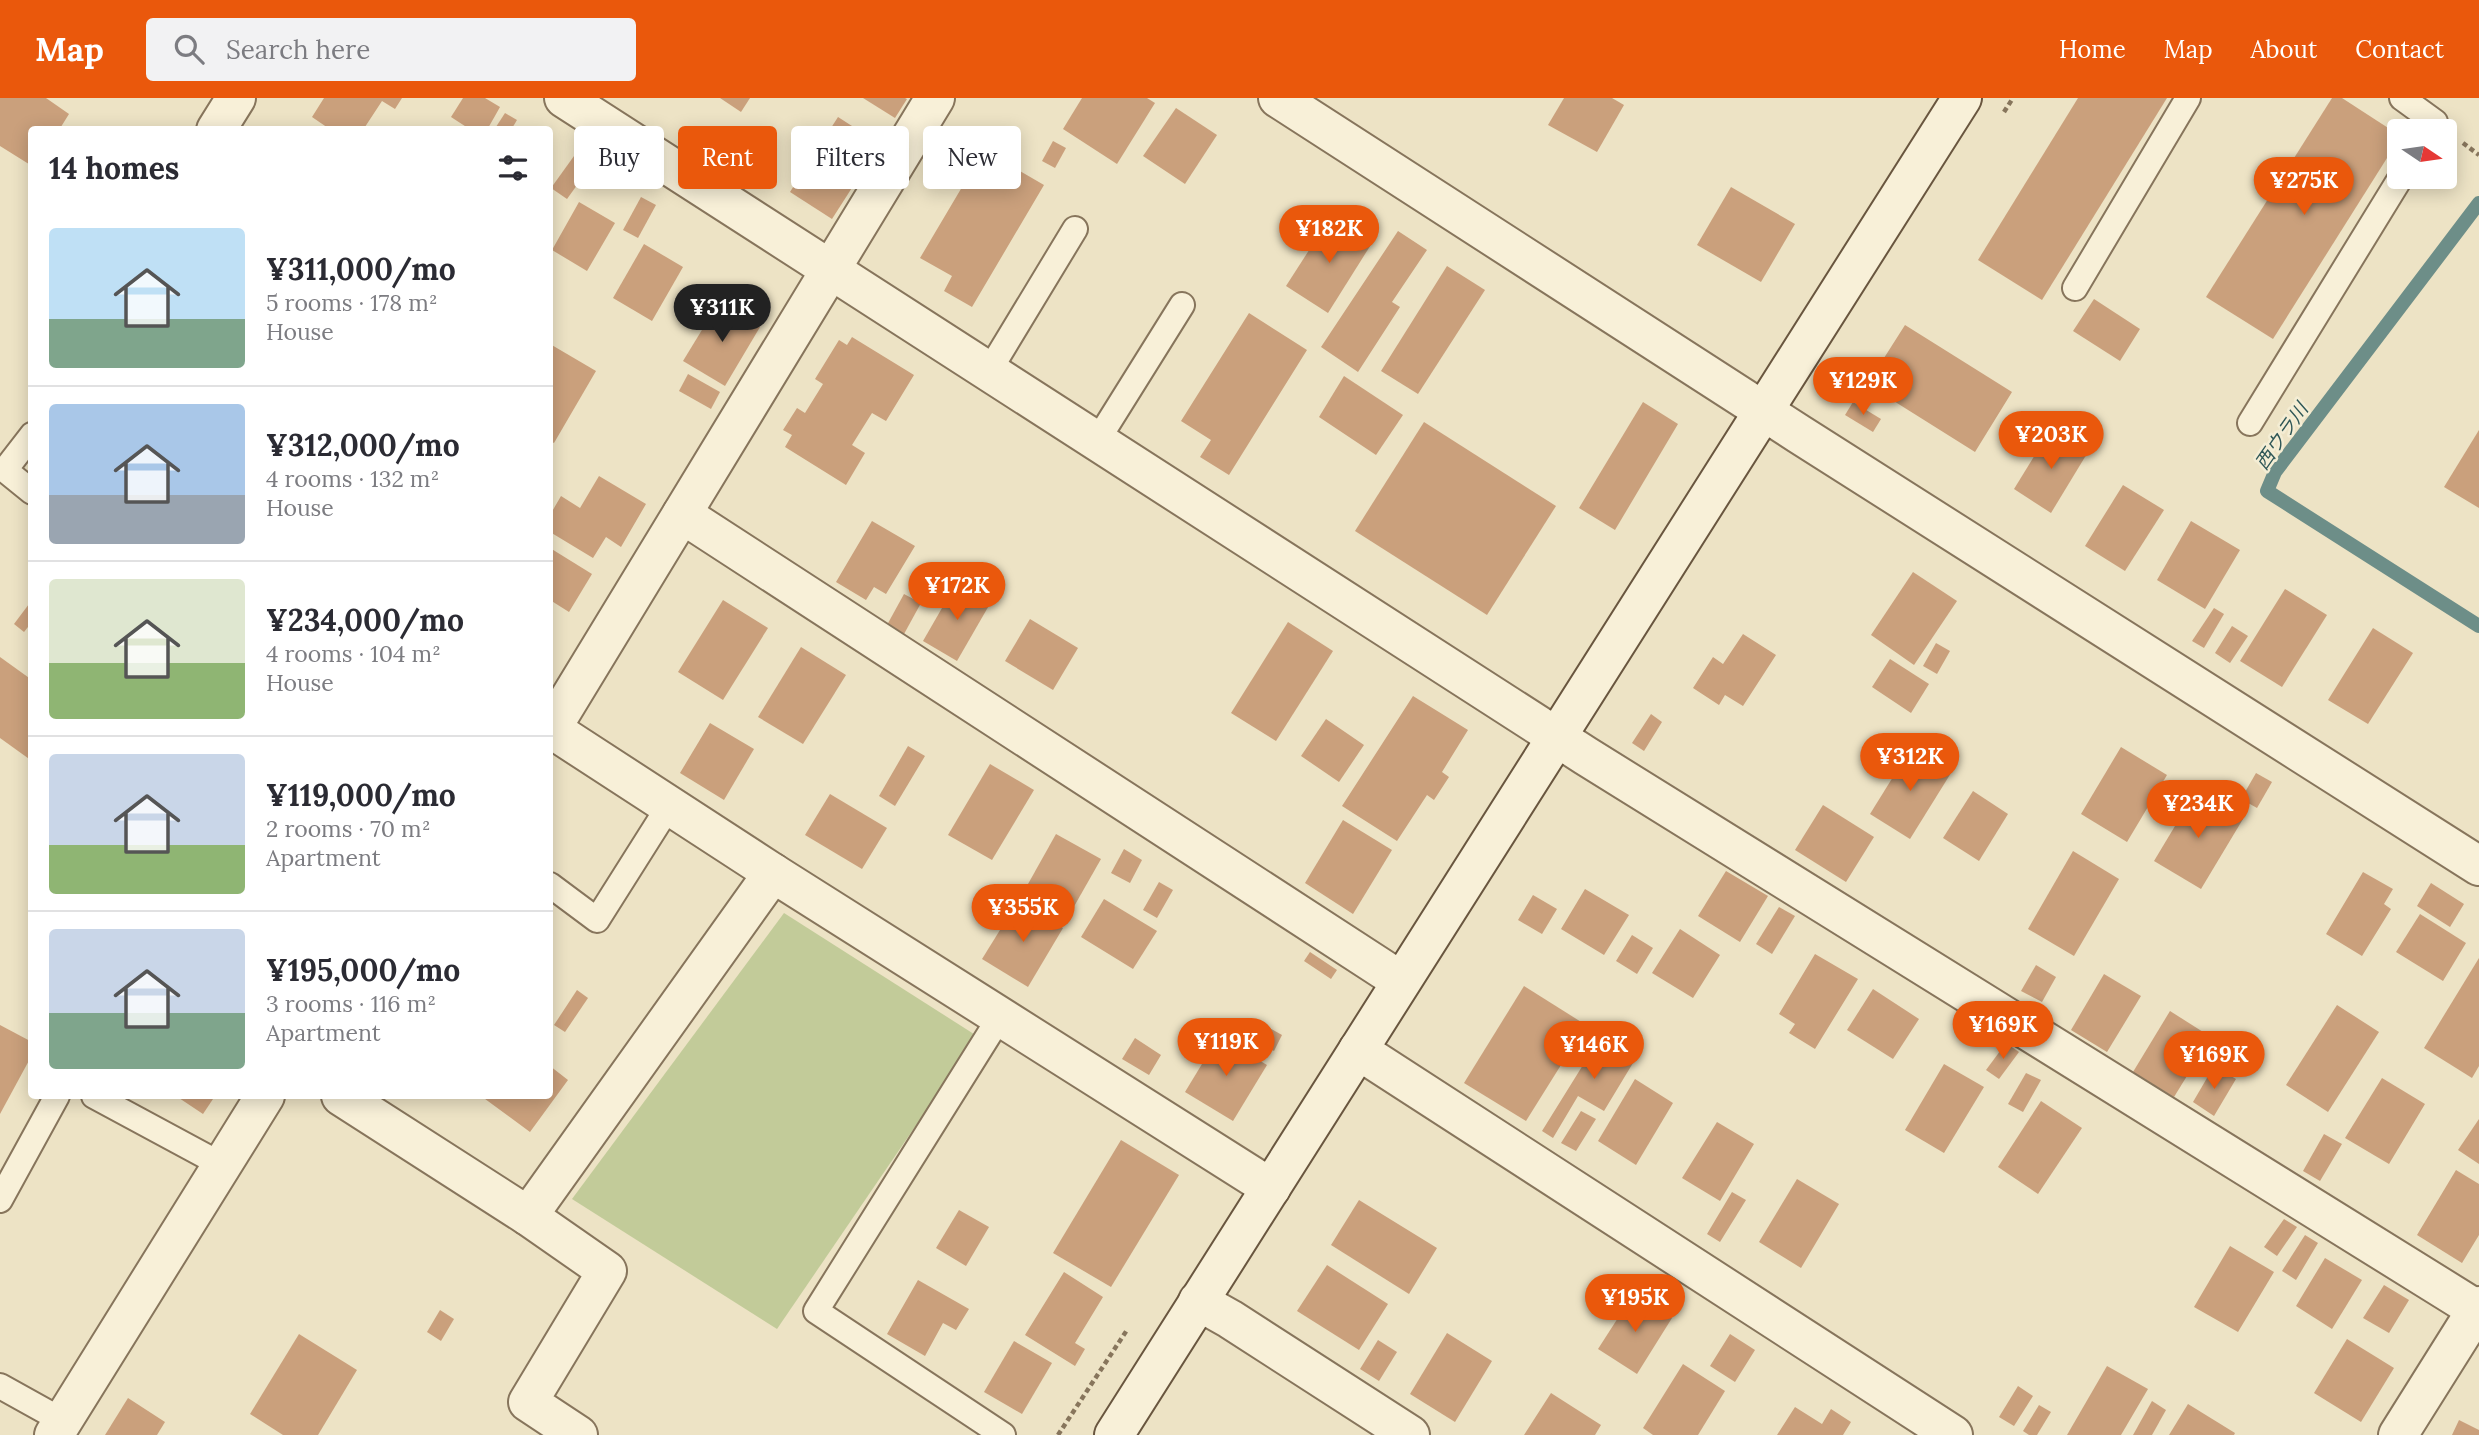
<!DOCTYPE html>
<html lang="en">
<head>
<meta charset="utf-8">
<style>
	:root { --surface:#fff; --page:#f2f2f3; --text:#2b2b33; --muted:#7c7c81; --line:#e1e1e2; --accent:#ea580c }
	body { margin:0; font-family:Lora,"Noto Sans JP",serif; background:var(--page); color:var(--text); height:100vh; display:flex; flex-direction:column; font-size:26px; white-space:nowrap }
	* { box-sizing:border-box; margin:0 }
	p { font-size:23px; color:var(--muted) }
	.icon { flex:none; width:38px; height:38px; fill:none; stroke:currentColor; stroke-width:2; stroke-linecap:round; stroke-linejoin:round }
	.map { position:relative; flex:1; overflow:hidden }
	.side { position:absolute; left:28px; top:28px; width:525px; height:973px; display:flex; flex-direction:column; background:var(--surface); border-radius:7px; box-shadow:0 4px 18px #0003 }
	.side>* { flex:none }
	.banner { position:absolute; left:574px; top:28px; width:665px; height:63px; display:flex; gap:14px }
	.needle { width:46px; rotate:103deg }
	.buttons { position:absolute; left:2387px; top:21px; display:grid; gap:14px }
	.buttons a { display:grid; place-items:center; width:70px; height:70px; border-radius:7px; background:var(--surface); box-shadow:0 4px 18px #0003; font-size:35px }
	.price { position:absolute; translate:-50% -60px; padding:0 16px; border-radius:24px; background:var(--accent); color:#fff; font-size:23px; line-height:46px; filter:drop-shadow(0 2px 4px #0008) }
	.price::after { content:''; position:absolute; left:50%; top:42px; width:21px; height:16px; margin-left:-10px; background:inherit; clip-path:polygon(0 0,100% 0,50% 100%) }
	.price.on { background:#222; color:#fff }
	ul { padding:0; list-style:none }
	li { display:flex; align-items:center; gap:21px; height:175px; padding:0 21px }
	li+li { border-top:2px solid var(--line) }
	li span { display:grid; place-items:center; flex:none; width:196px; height:140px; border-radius:7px; color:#555 }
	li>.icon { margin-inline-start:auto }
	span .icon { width:84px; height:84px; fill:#fffc; stroke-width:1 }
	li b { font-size:30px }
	h2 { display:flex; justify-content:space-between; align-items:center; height:84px; padding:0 21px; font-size:30px }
	.tag { padding:0 24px; border-radius:7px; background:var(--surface); box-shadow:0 4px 18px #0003; font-size:24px; line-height:63px }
	.tag.on { background:var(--accent); color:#fff }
	header { display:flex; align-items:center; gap:42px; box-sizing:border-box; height:98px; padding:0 35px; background:var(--accent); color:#fff }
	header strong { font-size:33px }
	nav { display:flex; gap:38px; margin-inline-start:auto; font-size:24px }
	.search { width:490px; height:63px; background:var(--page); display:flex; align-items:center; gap:18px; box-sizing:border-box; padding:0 24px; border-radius:7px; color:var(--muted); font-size:26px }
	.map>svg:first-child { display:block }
	.green { fill:#c2cb99 }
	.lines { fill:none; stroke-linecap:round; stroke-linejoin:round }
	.stream { stroke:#6d8e88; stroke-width:14 }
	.building { fill:#caa07c }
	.lane-casing { stroke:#87755c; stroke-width:28 }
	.street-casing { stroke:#87755c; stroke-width:42 }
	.secondary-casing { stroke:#69563f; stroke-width:42 }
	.path { stroke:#87755c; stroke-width:4.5; stroke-dasharray:5 3.5; stroke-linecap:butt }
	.lane { stroke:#f8f0d8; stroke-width:24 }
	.street { stroke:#f8f0d8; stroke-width:38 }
	.secondary { stroke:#f8f0d8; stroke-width:38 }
	.labels { text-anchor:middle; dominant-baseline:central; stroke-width:5; stroke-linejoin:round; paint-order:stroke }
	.water-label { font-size:19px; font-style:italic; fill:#2f5757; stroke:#f4edd4 }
</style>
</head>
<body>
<header>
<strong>Map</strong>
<div class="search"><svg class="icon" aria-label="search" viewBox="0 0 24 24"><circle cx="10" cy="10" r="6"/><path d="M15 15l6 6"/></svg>Search here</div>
<nav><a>Home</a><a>Map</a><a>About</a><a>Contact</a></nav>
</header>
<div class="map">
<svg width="2479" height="1337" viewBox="0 0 2479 1337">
	<rect width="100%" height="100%" fill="#ede3c5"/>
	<path class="green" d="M784,815l193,123 -200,293 -205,-130z"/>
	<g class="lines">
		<path class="stream" d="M2479,105l-204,269 -8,19 212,135"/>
	</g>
	<g class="building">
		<path d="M0,0h46l23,16 -10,16h-27v36l-32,-20z"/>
		<path d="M324,0h78l-7,11 -13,-8 -19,29h-32l-19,-13z"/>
		<path d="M463,0h22l15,9 -13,23h-16l-20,-13z"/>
		<path d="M720,0h30l-9,14z"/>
		<path d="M863,0h42l2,1 -12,19z"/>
		<path d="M1082,0h65l8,5 -38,61 -54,-35z"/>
		<path d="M1564,0h48l12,7 -27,47 -49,-27z"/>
		<path d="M2078,0h89l-125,202 -64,-40z"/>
		<path d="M2332,0h10l57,37v4l-126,200 -67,-42z"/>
		<path d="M1176,10l41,27 -32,49 -42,-28z"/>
		<path d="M505,15l12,7 -6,10h-17z"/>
		<path d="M838,19l42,27 -48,75 -42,-27z"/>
		<path d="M1053,43l13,7 -11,20 -13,-7z"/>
		<path d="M984,52l60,35 -72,122 -28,-16 8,-15 -32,-18z"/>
		<path d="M574,58l16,11 -23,32 -16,-11z"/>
		<path d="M1731,89l64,37 -34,58 -64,-37z"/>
		<path d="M641,99l15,8 -18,33 -15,-8z"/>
		<path d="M579,104l36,21 -28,48 -35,-21z"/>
		<path d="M1331,118l41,27 -44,70 -42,-27z"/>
		<path d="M1398,133l29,19 -35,52 8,5 -42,65 -37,-25z"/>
		<path d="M644,146l39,23 -31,54 -39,-23z"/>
		<path d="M1447,168l38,24 -67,104 -37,-23z"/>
		<path d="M2094,201l46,30 -20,32 -47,-30z"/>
		<path d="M719,204l41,25 -35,59 -42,-25z"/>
		<path d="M1249,215l58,37 -78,125 -29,-18 11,-17 -30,-19z"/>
		<path d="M1905,227l107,67 -37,60 -94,-59 3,-4 -14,-9z"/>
		<path d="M852,239l62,38 -28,46 -14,-8 -20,32 13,8 -19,32 -61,-38 7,-12 -9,-5 14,-22 8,5 18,-29 -8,-5 24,-39 8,5z"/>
		<path d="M550,246l46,27 -42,72 -4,-2z"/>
		<path d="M688,276l32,18 -9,17 -32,-18z"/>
		<path d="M1344,278l59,39 -27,40 -57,-38z"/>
		<path d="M1643,304l35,22 -63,106 -36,-22z"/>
		<path d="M1853,304l28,17 -8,13 -28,-17z"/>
		<path d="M1424,324l132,84 -69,109 -132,-84z"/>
		<path d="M2051,331l37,23 -37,61 -37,-24z"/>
		<path d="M2479,332v78l-35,-21z"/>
		<path d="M599,378l47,28 -25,43 -15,-10 -13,21 -43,-26v-17l11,-19 19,12z"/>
		<path d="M2123,387l41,25 -39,61 -40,-25z"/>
		<path d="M872,423l43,25 -29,48 -12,-7 -8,13 -30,-18z"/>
		<path d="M2191,423l49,29 -35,59 -48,-29z"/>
		<path d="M550,450l42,26 -23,38 -19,-12z"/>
		<path d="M1913,474l44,29 -43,64 -43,-30z"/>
		<path d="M957,484l34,20 -34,59 -34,-20z"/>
		<path d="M2285,491l42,26 -45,72 -42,-26z"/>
		<path d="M904,496l17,9 -17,31 -17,-9z"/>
		<path d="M32,502v22l-8,10 -10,-8z"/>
		<path d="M723,502l45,28 -45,72 -45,-28z"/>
		<path d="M2214,510l10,6 -20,34 -12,-7z"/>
		<path d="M1030,521l48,29 -25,42 -48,-29z"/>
		<path d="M1288,524l45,29 -57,90 -45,-28z"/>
		<path d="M2232,528l16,10 -18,27 -15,-10z"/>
		<path d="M2373,530l40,25 -45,71 -40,-24z"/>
		<path d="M1743,536l33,21 -33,51 -18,-11 -6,10 -26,-17 20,-31 10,7z"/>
		<path d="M1936,545l14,8 -13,23 -14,-8z"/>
		<path d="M801,549l45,28 -43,69 -45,-27z"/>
		<path d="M0,559l32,23v81l-32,-23z"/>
		<path d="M1890,561l39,25 -18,29 -39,-26z"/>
		<path d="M1413,598l55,34 -26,42 7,5 -15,23 -7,-5 -30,46 -55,-35z"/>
		<path d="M1651,616l11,8 -18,29 -12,-8z"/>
		<path d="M1326,621l38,26 -25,37 -38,-26z"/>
		<path d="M710,625l44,26 -30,51 -44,-27z"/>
		<path d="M908,648l17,10 -30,50 -16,-10z"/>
		<path d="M2121,649l46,28 -40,67 -46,-28z"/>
		<path d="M1911,650l40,25 -41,66 -40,-25z"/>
		<path d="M990,666l44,26 -42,70 -44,-25z"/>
		<path d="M2256,675l16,9 -15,26 -16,-9z"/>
		<path d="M1973,693l35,23 -29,47 -36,-23z"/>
		<path d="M2196,693l47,28 -42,70 -47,-28z"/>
		<path d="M830,696l57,34 -25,41 -57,-34z"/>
		<path d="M1823,707l51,32 -28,45 -51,-32z"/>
		<path d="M1343,722l49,30 -39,64 -48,-31z"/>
		<path d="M1056,736l45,25 -29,51 -44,-26z"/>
		<path d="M1124,751l18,11 -12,23 -19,-10z"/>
		<path d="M2073,753l46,28 -45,77 -46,-27z"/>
		<path d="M1726,773l42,25 -28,46 -42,-26z"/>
		<path d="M2363,774l30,17 -9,15 7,5 -29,47 -36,-22z"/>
		<path d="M1159,784l14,8 -16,28 -14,-8z"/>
		<path d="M2431,785l33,21 -14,23 -33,-21z"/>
		<path d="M1585,791l44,26 -25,40 -43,-26z"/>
		<path d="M1533,797l24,14 -15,25 -24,-14z"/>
		<path d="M1104,801l53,32 -24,38 -52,-32z"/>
		<path d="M1018,803l45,27 -35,59 -46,-28z"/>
		<path d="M1779,809l16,9 -23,38 -16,-10z"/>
		<path d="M2420,816l46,29 -23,38 -47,-29z"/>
		<path d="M1680,831l40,26 -27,43 -41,-25z"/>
		<path d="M1632,837l21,13 -16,26 -21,-13z"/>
		<path d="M1310,854l27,18 -6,9 -27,-18z"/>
		<path d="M1815,856l43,25 -43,70 -26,-16 6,-9 -16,-10z"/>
		<path d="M2479,860v108l-7,12 -48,-30z"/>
		<path d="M2036,867l20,12 -14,25 -21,-11z"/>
		<path d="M2104,876l37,22 -34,56 -36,-22z"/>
		<path d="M1524,888l62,39 -60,96 -62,-38z"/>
		<path d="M1873,891l46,30 -26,40 -46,-29z"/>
		<path d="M577,892l11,8 -23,34 -11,-7z"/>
		<path d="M2337,907l42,27 -51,80 -42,-27z"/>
		<path d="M2170,913l41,26 -37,60 -41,-25z"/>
		<path d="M1254,921l28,16 -8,16 -29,-16z"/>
		<path d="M0,927l32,17v13l-32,59z"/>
		<path d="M1219,938l48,29 -34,56 -48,-29z"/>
		<path d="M1601,938l35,22 -32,53 -26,-15 -25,42 -11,-7z"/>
		<path d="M1135,940l26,17 -12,20 -27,-16z"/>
		<path d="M2006,945l13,9 -20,27 -13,-9z"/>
		<path d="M1944,966l40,23 -40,66 -39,-23z"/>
		<path d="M550,968l18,14 -38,52 -49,-36h69z"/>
		<path d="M2214,968l22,13 -22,37 -21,-14z"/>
		<path d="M2026,975l15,7 -18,32 -15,-8z"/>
		<path d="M2382,980l43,26 -36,60 -44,-26z"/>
		<path d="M1635,981l38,24 -37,62 -38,-24z"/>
		<path d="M176,998h39l-12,18z"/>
		<path d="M2041,1003l41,27 -44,66 -40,-27z"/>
		<path d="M1581,1013l15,8 -20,32 -15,-8z"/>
		<path d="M2479,1021v45l-21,-14z"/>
		<path d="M1717,1024l37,22 -34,57 -38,-23z"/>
		<path d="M2324,1036l18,10 -22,37 -17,-10z"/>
		<path d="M1121,1042l58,35 -68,112 -58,-34z"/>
		<path d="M2456,1072l23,14v51l-17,28 -45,-28z"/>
		<path d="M1797,1081l42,25 -38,64 -42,-26z"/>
		<path d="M1732,1094l14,8 -26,42 -13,-8z"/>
		<path d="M1359,1102l78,48 -28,46 -78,-49z"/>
		<path d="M959,1112l30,17 -23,39 -30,-18z"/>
		<path d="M2284,1121l13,8 -20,29 -13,-9z"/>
		<path d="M2305,1137l13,8 -22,37 -14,-9z"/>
		<path d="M2230,1148l44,26 -36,60 -44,-25z"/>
		<path d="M2325,1160l37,22 -30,49 -36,-23z"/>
		<path d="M1327,1167l61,39 -29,46 -62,-39z"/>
		<path d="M1064,1174l39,25 -28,46 10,6 -10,17 -50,-31z"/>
		<path d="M918,1182l51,29 -13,21 -13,-7 -18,33 -38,-22z"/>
		<path d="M2384,1187l25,15 -20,33 -26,-15z"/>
		<path d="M1634,1195l38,25 -35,56 -39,-25z"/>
		<path d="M440,1212l14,9 -13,22 -14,-9z"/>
		<path d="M1447,1235l45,28 -37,61 -45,-28z"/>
		<path d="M299,1236l58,36 -39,65h-35l-33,-21z"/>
		<path d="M1730,1236l25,16 -20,32 -25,-16z"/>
		<path d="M2347,1241l47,29 -33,54 -47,-29z"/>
		<path d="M1378,1242l19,12 -18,29 -19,-12z"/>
		<path d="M1014,1243l38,22 -30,51 -38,-22z"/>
		<path d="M1683,1266l42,27 -27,44h-45l-10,-7z"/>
		<path d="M2107,1268l41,23 -27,46h-54z"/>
		<path d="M2018,1288l15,10 -19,30 -15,-9z"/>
		<path d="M1551,1295l50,32 -6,10h-71z"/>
		<path d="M128,1300l37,24 -8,13h-52z"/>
		<path d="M2152,1303l14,9 -14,25h-19z"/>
		<path d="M2188,1306l47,29 -1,2h-65z"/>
		<path d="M2039,1307l12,7 -14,23h-8l-6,-4z"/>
		<path d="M1795,1309l27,17 9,-15 20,13 -8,13h-66z"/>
		<path d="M2459,1322l20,10v5h-27z"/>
	</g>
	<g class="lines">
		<defs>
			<g id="lane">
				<path d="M2402,0l33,24 -6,9"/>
				<path d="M2075,190l113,-190"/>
				<path d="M989,273l86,-142"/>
				<path d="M2250,325l151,-246"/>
				<path d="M32,337l-27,35 27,22"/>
				<path d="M1097,343l85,-136"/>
				<path d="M550,787l47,35 72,-114"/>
				<path d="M1000,919l-184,294 187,124"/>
				<path d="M94,998l128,69"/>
				<path d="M0,1102l57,-104"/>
				<path d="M0,1288l63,35"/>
			</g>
			<g id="street">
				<path d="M564,0l1022,658 893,555"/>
				<path d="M1278,0l521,336 680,432"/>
				<path d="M216,32l20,-32"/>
				<path d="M682,416l719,467"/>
				<path d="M550,630l223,145 498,315"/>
				<path d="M551,631l384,-631"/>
				<path d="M1358,952l595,385"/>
				<path d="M341,998l187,120 245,-343"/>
				<path d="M528,1118l79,55 -79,131 50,33"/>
				<path d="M1198,1203l32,18 180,116"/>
				<path d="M54,1337l211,-339"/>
				<path d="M2398,1337l81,-129"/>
			</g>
			<path id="secondary" d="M1114,1337l848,-1337"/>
		</defs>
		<use href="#lane" class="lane-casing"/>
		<use href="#street" class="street-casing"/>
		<use href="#secondary" class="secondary-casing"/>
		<g class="path">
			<path d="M2004,14l9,-14"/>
			<path d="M2463,45l16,12"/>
			<path d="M1058,1337l69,-105"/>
		</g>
		<use href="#lane" class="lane"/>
		<use href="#street" class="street"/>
		<use href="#secondary" class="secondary"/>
	</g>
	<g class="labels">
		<g class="water-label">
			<text transform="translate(2281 338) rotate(-55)">西ウラ川</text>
		</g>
	</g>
</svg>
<div class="buttons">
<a><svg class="needle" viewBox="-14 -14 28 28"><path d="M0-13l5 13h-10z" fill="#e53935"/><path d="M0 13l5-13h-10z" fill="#7c7c81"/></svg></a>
</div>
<b class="price" style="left:2304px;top:119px">¥275K</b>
<b class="price" style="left:1329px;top:167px">¥182K</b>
<b class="price on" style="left:722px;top:246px">¥311K</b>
<b class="price" style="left:1863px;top:319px">¥129K</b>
<b class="price" style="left:2051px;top:373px">¥203K</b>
<b class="price" style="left:957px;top:524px">¥172K</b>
<b class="price" style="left:1910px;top:695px">¥312K</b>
<b class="price" style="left:2198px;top:742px">¥234K</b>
<b class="price" style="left:1023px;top:846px">¥355K</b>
<b class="price" style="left:2003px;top:963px">¥169K</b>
<b class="price" style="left:1226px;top:980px">¥119K</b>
<b class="price" style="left:1594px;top:983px">¥146K</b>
<b class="price" style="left:2214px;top:993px">¥169K</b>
<b class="price" style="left:1635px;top:1236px">¥195K</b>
<div class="banner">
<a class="tag">Buy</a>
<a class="tag on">Rent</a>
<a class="tag">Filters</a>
<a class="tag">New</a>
</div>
<section class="side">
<h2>14 homes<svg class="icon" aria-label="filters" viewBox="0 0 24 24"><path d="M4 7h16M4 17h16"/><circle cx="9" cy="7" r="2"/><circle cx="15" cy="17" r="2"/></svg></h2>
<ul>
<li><span style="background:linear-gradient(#bfe0f5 65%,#7fa58c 0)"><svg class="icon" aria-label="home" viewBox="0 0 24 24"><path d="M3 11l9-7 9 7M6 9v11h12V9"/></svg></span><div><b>¥311,000/mo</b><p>5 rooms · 178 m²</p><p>House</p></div></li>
<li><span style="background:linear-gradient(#a9c7e8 65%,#9aa5b1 0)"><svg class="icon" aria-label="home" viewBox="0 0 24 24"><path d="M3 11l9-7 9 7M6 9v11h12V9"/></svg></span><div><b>¥312,000/mo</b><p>4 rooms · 132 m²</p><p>House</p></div></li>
<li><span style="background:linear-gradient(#dfe7d0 60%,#8fb573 0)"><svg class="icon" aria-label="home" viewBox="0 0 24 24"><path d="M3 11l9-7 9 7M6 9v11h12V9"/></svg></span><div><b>¥234,000/mo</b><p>4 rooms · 104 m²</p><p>House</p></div></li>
<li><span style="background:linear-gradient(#c9d6e8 65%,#8fb573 0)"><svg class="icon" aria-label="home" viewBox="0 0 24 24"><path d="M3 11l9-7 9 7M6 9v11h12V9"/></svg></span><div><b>¥119,000/mo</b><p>2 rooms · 70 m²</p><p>Apartment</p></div></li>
<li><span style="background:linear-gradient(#c9d6e8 60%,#7fa58c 0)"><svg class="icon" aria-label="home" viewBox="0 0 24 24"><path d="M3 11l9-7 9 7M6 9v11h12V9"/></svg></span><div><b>¥195,000/mo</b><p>3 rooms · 116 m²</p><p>Apartment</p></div></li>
</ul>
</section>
</div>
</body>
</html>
